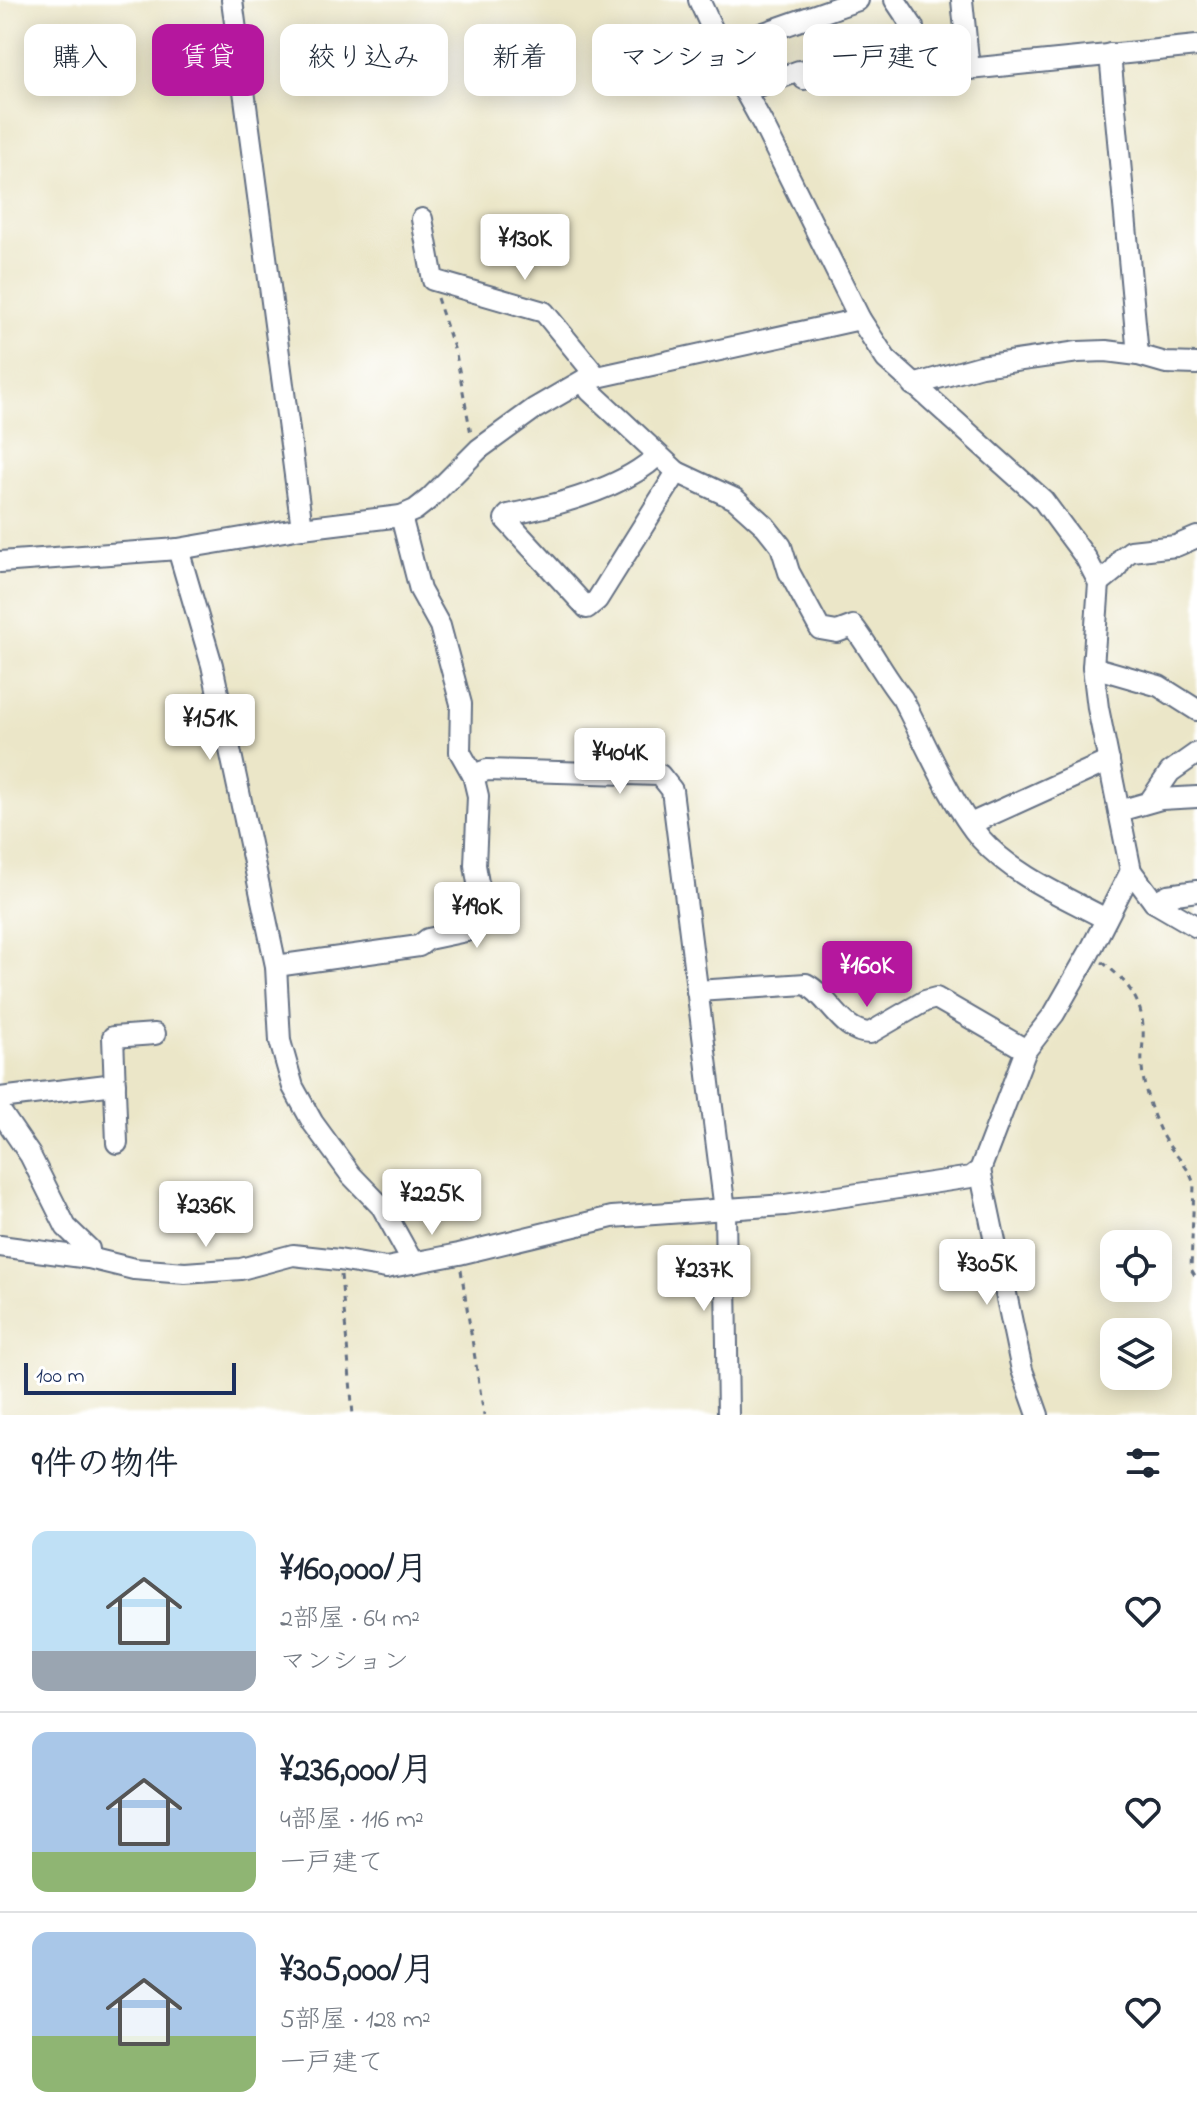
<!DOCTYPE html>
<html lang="ja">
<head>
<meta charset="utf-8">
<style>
	:root { --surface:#fff; --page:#f2f2f3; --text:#1f2937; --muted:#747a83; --line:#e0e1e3; --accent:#b5179e }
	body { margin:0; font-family:"Indie Flower","Klee One",sans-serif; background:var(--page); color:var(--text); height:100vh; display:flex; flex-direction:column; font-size:30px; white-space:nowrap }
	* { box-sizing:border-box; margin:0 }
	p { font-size:26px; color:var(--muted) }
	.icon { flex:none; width:44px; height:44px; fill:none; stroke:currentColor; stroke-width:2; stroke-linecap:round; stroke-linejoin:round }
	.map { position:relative; height:1415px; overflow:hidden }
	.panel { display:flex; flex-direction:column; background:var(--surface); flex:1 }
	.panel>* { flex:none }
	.banner { position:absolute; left:24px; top:24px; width:1150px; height:72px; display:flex; gap:16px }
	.controls { position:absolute; left:1100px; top:1230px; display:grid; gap:16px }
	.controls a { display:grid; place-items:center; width:72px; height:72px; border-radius:16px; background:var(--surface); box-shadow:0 4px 20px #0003; font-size:40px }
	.scale { position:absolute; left:24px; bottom:20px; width:212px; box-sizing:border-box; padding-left:8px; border:4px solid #1b2f5e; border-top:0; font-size:22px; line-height:28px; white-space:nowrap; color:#1b2f5e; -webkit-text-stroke:6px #fff; paint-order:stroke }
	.price { position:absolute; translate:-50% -68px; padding:0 18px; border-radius:8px; background:#fff; color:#222; font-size:26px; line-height:52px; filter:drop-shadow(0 2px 4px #0008) }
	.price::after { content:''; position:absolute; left:50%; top:48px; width:24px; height:18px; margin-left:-12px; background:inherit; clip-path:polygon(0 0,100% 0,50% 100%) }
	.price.selected { background:var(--accent); color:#fff }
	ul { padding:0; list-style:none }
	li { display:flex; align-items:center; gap:24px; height:200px; padding:0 32px }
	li+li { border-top:2px solid var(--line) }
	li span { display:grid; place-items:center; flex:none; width:224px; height:160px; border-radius:16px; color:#555 }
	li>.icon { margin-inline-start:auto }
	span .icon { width:96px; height:96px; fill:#fffc; stroke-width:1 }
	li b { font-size:34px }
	h2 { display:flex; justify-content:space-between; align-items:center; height:96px; padding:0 32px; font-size:34px }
	.pill { padding:0 28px; border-radius:16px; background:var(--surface); box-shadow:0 4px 20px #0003; font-size:28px; line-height:72px }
	.pill.selected { background:var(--accent); color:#fff }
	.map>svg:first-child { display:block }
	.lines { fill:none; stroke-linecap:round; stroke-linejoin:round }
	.minor-casing { stroke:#646f83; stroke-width:24 }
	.path { stroke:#646f83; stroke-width:3; stroke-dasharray:6 6; stroke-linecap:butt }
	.minor { stroke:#fff; stroke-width:20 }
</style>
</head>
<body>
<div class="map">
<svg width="1197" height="1415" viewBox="0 0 1197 1415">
	<rect width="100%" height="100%" fill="#fff"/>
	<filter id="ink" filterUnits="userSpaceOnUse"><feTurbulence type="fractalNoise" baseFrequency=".0125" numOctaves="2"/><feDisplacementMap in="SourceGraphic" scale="16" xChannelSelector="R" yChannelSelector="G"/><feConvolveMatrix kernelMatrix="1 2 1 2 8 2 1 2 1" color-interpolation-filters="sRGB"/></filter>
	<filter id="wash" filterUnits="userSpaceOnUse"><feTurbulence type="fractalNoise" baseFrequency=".006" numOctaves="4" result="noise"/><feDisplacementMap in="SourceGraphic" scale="32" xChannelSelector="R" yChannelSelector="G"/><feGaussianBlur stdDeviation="1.8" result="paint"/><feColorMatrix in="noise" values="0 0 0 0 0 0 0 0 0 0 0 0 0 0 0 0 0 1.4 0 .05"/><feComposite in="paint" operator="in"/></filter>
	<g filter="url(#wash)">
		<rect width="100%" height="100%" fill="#ebe6c8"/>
	</g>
	<g filter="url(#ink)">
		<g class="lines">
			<defs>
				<g id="minor">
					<path d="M232,0l70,528"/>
					<path d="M699,0l22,48 43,78 96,193 26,40 157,141 43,58 13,25 -6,84 5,41 33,163 23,31 43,25"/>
					<path d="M962,0l7,69 228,-23"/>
					<path d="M721,48l137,-48"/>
					<path d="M1110,54l28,301"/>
					<path d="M744,91l55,-20 5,8 107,-39 2,-13 -18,-27"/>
					<path d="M422,219l11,61 111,32 53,65"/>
					<path d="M584,380l6,11 87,81 58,27 30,27 16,20 8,26 31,57 17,3 16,-6c18,23 31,50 49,72 22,42 49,106 79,141 33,37 82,57 125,80"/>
					<path d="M913,385l68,-19 97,-14 28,-1 32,4 28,8 31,1"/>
					<path d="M657,456c-35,33 -103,50 -149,59l-3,4 82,89 10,-8 80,-128"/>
					<path d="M401,516l19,74 20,36 21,78 -1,48 13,23 14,-5 173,5 12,15 53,420 3,205"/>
					<path d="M178,549l34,116 64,301 4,75 13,46 20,36 38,52 31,32 31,56"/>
					<path d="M0,562l178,-13 124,-21 99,-12 14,-6 14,-11 50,-50 55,-40 50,-29 276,-61"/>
					<path d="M1099,583l16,-13 8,-13 8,-6 45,-5 21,-9"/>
					<path d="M1093,667l66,19 38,24"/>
					<path d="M1150,801l20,-29 27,-19"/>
					<path d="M1119,811l42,-12 36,-2"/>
					<path d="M970,824l139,-63"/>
					<path d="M1154,902l14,-7 29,-4"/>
					<path d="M276,966l143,-20 9,-7 38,-8 23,-11 2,-9 -13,-28 -3,-18 3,-69 -5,-21"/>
					<path d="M697,991l109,-7c23,12 36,49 64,49l55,-32 11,-3 90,52"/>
					<path d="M0,1098l115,-14"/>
					<path d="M0,1111l30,44 36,72 23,22v9"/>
					<path d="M117,1143l-4,-106 42,-3"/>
					<path d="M980,1170l42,200 16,45"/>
					<path d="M0,1246l89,12 45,11 51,4 56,-4 52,-14 46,5 47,8 73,-14 153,-37 173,-12 186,-28 9,-7 46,-120 28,-36 35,-61 42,-82"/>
				</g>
			</defs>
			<use href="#minor" class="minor-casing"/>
			<g class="path">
				<path d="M437,298l19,56 15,80"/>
				<path d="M1102,962c23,17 40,37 41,66 1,13 -2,26 -1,38 1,21 10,48 19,67 9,19 28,31 33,52l-3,84 6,10"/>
				<path d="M461,1270l23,145"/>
				<path d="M341,1275l12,140"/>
			</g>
			<use href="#minor" class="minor"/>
		</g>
	</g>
</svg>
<div class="controls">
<a><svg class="icon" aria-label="locate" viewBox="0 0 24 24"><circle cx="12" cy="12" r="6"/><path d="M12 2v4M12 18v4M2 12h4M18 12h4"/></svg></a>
<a><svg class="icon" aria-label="layers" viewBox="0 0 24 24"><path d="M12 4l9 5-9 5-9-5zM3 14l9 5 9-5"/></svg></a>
</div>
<div class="scale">100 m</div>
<b class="price" style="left:525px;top:282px">¥130K</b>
<b class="price" style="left:210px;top:762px">¥151K</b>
<b class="price" style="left:620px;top:796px">¥404K</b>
<b class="price" style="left:477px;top:950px">¥190K</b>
<b class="price selected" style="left:867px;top:1009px">¥160K</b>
<b class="price" style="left:432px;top:1237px">¥225K</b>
<b class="price" style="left:206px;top:1249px">¥236K</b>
<b class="price" style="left:987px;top:1307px">¥305K</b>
<b class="price" style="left:704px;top:1313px">¥237K</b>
<div class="banner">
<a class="pill">購入</a>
<a class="pill selected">賃貸</a>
<a class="pill">絞り込み</a>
<a class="pill">新着</a>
<a class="pill">マンション</a>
<a class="pill">一戸建て</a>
</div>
</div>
<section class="panel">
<h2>9件の物件<svg class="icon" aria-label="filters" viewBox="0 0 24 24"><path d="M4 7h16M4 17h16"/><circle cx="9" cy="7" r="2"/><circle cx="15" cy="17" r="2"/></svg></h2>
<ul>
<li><span style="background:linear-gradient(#bfe0f5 75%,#9aa5b1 0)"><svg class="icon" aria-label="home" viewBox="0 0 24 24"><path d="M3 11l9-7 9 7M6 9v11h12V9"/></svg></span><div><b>¥160,000/月</b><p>2部屋 · 64 m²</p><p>マンション</p></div><svg class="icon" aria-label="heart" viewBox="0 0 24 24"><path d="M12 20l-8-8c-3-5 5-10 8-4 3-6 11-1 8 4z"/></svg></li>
<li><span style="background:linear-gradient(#a9c7e8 75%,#8fb573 0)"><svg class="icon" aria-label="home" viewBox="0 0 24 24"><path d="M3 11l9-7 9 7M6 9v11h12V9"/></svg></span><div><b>¥236,000/月</b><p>4部屋 · 116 m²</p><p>一戸建て</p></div><svg class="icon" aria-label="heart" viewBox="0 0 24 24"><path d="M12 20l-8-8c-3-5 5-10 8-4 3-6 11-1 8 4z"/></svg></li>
<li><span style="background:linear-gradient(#a9c7e8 65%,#8fb573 0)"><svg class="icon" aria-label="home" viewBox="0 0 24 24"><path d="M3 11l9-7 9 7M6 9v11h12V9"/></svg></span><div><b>¥305,000/月</b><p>5部屋 · 128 m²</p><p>一戸建て</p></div><svg class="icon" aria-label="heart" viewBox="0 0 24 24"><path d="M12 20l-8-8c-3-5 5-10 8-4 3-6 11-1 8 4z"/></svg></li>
</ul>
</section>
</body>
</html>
